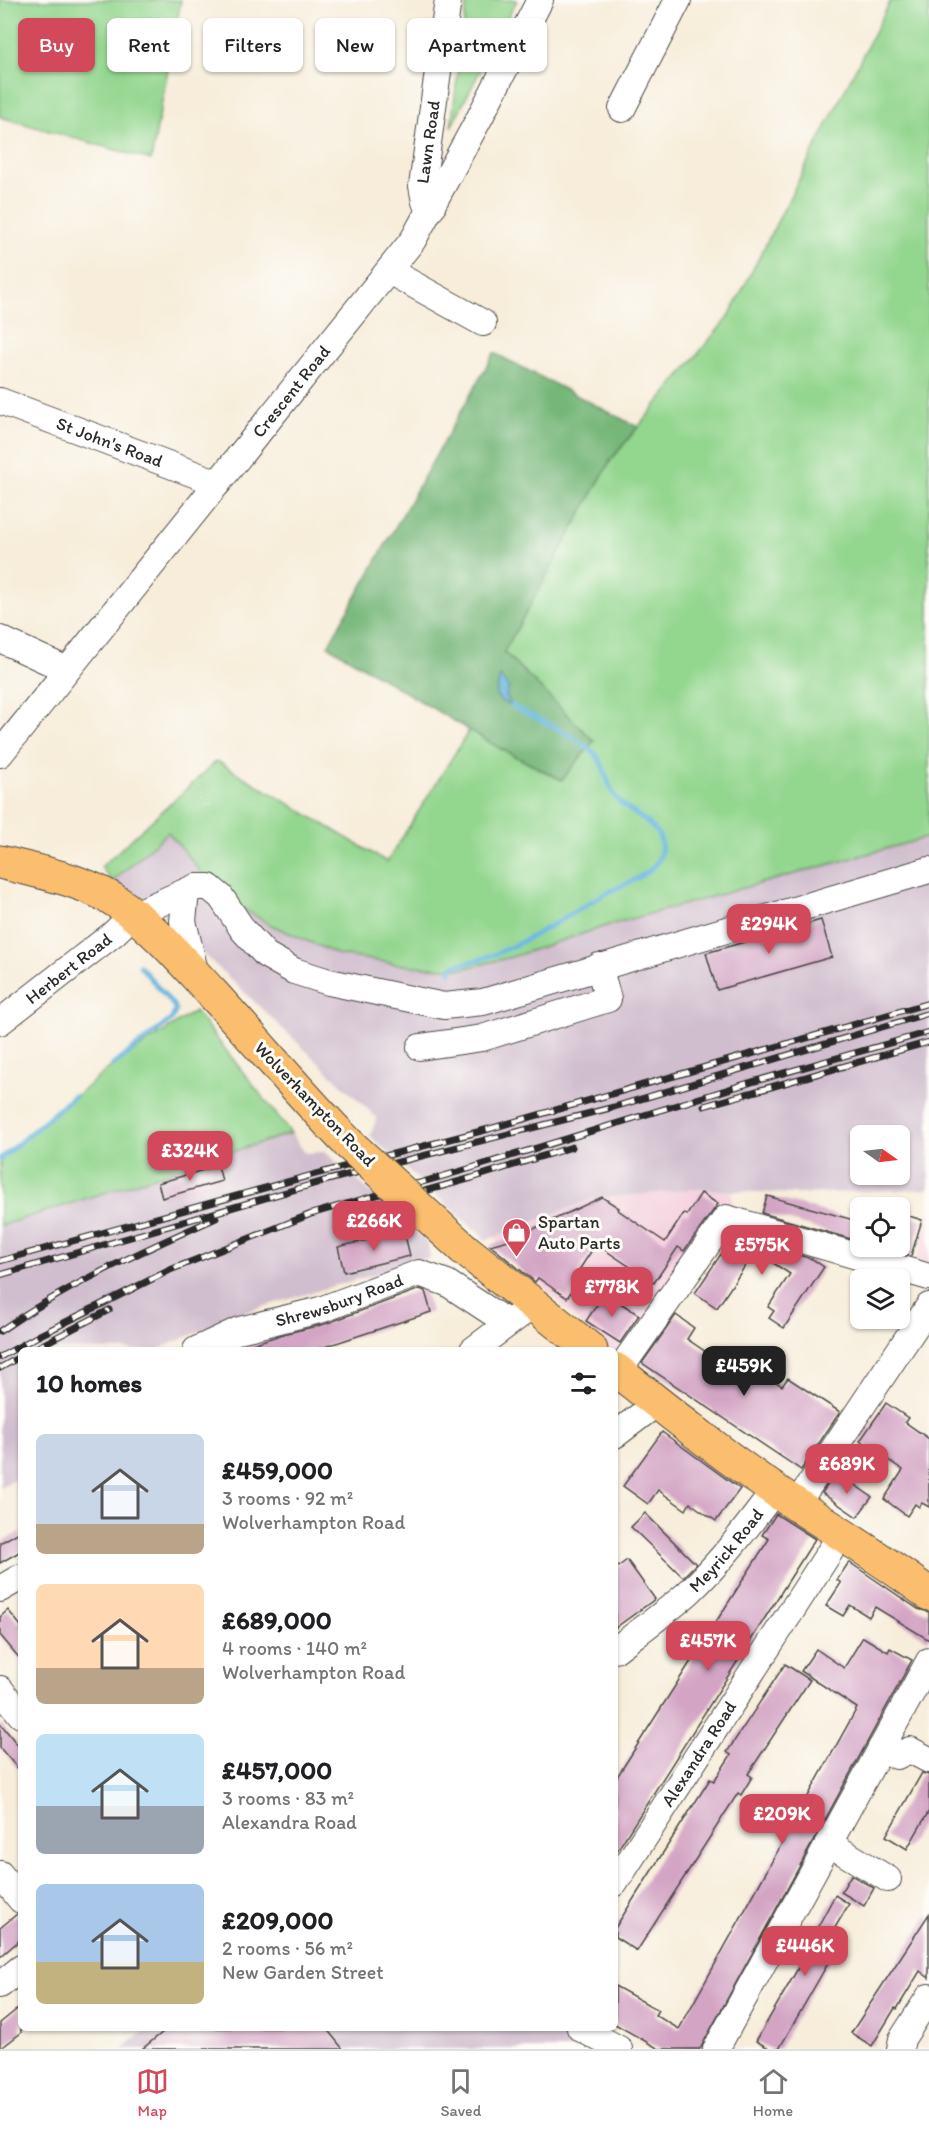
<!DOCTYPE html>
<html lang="en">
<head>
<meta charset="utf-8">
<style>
	:root { --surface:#fff; --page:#f2f2f2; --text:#202124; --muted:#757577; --line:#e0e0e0; --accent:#d1495b }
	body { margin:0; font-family:Itim,sans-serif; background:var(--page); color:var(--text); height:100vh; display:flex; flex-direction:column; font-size:22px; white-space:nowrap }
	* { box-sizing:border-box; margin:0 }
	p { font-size:20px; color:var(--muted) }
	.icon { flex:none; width:33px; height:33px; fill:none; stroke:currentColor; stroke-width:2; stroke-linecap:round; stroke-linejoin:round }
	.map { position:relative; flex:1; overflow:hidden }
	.side { position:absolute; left:18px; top:1347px; width:600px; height:684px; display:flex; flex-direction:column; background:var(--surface); border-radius:9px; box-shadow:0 2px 4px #0004 }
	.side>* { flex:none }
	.banner { position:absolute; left:18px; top:18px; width:600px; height:54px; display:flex; gap:12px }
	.needle { width:39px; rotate:104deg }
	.fabs { position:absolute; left:850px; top:1125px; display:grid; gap:12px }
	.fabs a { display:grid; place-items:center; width:60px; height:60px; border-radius:9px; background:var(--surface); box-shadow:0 2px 4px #0004; font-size:30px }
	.price { position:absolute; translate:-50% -51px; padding:0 14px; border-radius:12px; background:var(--accent); color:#fff; font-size:20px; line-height:39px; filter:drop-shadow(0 2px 3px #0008) }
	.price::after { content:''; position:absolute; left:50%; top:36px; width:18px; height:14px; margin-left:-9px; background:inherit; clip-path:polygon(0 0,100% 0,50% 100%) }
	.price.current { background:#222; color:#fff }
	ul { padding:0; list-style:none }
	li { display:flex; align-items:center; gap:18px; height:150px; padding:0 18px }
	li span { display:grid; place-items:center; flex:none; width:168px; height:120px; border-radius:9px; color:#555 }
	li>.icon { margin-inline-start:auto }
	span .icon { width:72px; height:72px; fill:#fffc; stroke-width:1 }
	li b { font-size:26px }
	h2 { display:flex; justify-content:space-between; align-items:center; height:72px; padding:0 18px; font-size:26px }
	.tag { padding:0 21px; border-radius:9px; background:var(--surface); box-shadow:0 2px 4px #0004; font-size:21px; line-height:54px }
	.tag.current { background:var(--accent); color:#fff }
	.dock { display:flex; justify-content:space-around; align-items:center; height:84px; border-top:2px solid var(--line); background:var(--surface); font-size:16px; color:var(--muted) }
	.dock a { display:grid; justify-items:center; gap:3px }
	.dock .current { color:var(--accent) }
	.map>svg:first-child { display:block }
	.built { fill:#f4cfdd }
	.industrial { fill:#d0bdcd; fill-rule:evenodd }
	.green { fill:#93d68e; stroke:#5f805c; stroke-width:1.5 }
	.forest { fill:#76b779; stroke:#507152; stroke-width:1.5 }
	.water { fill:#63b4de; stroke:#477084; stroke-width:1.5 }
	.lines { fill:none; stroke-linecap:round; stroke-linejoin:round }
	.stream { stroke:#63b4de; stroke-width:5 }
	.building { fill:#d3a4c4 }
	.minor-casing { stroke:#4a4845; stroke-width:28 }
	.highway-casing { stroke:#4a4845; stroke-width:35 }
	.minor { stroke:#fff; stroke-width:26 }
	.highway { stroke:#fbbe6e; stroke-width:33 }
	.rail-casing { stroke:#2b2b2b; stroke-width:7 }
	.rail { stroke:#fdfcf7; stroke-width:4.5; stroke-dasharray:14; stroke-linecap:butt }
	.highway-bridge-casing { stroke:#4a4845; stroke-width:35; stroke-linecap:butt }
	.highway-bridge { stroke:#fbbe6e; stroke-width:33 }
	.labels { text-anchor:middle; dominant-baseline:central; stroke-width:6; stroke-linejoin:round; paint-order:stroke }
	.street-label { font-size:18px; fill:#2b2b2b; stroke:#fdfcf7 }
	.poi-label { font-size:18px; fill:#2b2b2b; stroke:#fdfcf7; text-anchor:start }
</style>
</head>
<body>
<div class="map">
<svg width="929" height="2049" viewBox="0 0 929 2049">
	<rect width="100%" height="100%" fill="#fdfcf7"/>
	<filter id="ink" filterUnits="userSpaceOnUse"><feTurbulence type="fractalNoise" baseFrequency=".0167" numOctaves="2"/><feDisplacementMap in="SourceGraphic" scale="12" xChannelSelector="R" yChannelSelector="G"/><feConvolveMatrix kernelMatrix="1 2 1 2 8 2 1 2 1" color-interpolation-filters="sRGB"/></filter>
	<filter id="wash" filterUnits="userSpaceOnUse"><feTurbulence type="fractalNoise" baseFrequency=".008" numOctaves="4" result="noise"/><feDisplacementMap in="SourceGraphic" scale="24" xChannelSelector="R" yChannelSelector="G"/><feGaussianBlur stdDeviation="1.35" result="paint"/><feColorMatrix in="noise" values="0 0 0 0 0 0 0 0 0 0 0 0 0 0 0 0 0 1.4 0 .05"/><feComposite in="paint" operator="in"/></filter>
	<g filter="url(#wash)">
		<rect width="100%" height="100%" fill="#f7edda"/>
		<g class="built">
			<path d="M696,1189l36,2v35l-117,130v-6h-8l-114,-114 100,-37z"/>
			<path d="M929,1209v59l-14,-4z"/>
		</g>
		<g class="industrial">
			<path d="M168,832l52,63 49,29 70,31 123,14 53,-13 94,-31 320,-88v352l-133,5 -100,-5 -103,10 -107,41 -116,-104 7,-18 -228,-216 -37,-20zM861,1136h39v38h-39z"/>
			<path d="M291,1133l14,20 20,-1 103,91 2,15 -185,54 -89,38h-135v126l-21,11v-261z"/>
			<path d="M148,2028h408l34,19 -1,2h-467z"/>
		</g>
		<g class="green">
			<path d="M0,0h181l-30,160 -151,-43z"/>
			<path d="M467,0h50l-66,127z"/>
			<path d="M891,0h38v837l-320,88 -94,31 -53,13 -52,-3 -71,-11 -70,-31 -49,-29 -52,-63 -56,50 -11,-15 116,-106 170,101 83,-133 31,20 60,31 32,-39 -89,-89 107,-192 118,-144z"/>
			<path d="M195,1011l96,122 -291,93v-67l113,-94z"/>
		</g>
		<path class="forest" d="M494,353l144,74 -27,33 -107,192 90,89 -32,39 -61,-31 -173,-103z"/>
		<path class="water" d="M500,676l9,12 -3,8 6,10 -11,-5 -5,-6z"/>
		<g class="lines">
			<g class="stream">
				<path d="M451,972l1,-6c19,-3 40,-10 57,-18 33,-15 64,-36 96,-54 16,-9 33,-13 47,-26 5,-5 8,-10 9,-16 5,-27 -30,-36 -44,-53 -12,-14 -10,-35 -25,-48 -23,-19 -53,-31 -80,-45"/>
				<path d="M113,1065l58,-45 5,-10 -3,-5 -33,-39"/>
				<path d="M0,1159l74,-63"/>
			</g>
		</g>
		<g id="blocks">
			<g class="building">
				<path d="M821,920l11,37 -115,33 -11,-37z"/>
				<path d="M218,1166l4,15 -60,17 -4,-15z"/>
				<path d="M701,1193l17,11 -34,47 -6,-4 -24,36 -58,-39 -19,29 5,3 -15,22 -29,-20 -3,4 -45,-37 22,-6 90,-42 17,11 -1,2 47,32 19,-29 3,2z"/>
				<path d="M767,1196l94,26v20l-99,-29z"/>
				<path d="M906,1215l16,5 -11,36 -33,-10h22v-24l4,1z"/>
				<path d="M404,1231l6,25 -66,16 -6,-25z"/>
				<path d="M733,1236l79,23 12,8 -40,61 -15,-10 5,-7 -6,-4 22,-33 -35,-23 -38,57 -22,-15z"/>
				<path d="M420,1289l5,2 6,21 -116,38h-71v-3l36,-12 45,-11z"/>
				<path d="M605,1293l34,22 -19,28 -34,-22z"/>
				<path d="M676,1315l18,13 -7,11 68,46 8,-12 19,13 6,-8 52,34 -39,58 -159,-107z"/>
				<path d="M886,1403l22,15 -3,4 24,17v68l-7,-4 -3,4 -4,-3 -8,12 -23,-17 19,-29 -43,-29z"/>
				<path d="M662,1432l78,57 -24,32 -26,-18 -4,7 -28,-20 -10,14 -25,-18z"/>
				<path d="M836,1472l36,25 -15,20 -35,-24z"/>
				<path d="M645,1513l51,51 -13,13 -52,-50z"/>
				<path d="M776,1514l39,25 -200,315v-74l154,-241 -7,-4z"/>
				<path d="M21,1531v20l-21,12v-20z"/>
				<path d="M627,1560l28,39 -40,29v-59z"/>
				<path d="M849,1562l69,47 11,3v28l-54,-33 -6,10 -19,-12 -7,11 -17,-10 15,-23 -4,-3z"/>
				<path d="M8,1610l13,16v34l-21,-25v-18z"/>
				<path d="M863,1637l25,15 2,-4 22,12 -212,389h-41l-44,-25v-38l43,24 -3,5 24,14 178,-321 -56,-37 15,-22 28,19z"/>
				<path d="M785,1664l25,16 -62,94 4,3 -11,18 -3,-2 -101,158 -22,-14v-9l95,-149 4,2 17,-26 -4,-3z"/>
				<path d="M0,1723l21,26v23l-21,-24z"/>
				<path d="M922,1773l7,2v36l-22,38 -21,-13z"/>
				<path d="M851,1875l23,13 -10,18 -23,-14z"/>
				<path d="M835,1895l14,9 -16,27 10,6 -64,112h-9l-14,-8 48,-83 -2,-2z"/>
				<path d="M17,1914l4,1v24l-21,18v-29z"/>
				<path d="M929,1914v64l-9,-7 -23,38 -2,-1 -23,38 -21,-13z"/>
				<path d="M21,2006v27l-21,16v-26z"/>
				<path d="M168,2028h158l17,21h-201z"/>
			</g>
		</g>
	</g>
	<g filter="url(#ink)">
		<use href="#blocks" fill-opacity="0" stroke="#4a4845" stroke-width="1.5"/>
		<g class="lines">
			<defs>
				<g id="minor">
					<path d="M622,109l56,-109"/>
					<path id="s1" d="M432,208l-7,-6 -3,-16 26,-186"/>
					<path d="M389,271l94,52"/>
					<path id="s2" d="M0,401l218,82"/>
					<path d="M0,639l67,31"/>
					<path id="s3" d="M0,754l413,-514 67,-123 60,-117"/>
					<path d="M186,892l-3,29 13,54"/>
					<path id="s4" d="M0,1022l113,-88 20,-19 63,-28h13l12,10 22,33 23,25 28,16 35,11 115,24 39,-4 446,-132"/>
					<path d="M420,1047l62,-9 126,-39 -9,-33"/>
					<path id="s5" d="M196,1350l43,-20 81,-20 99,-37 28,10 61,40"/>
					<path d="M473,1350l48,-36"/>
					<path d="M618,1372l108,-154 203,59"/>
					<path d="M615,1435l42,-32"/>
					<path d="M796,1505l133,-199"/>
					<path d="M0,1589l21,-12"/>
					<path id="s6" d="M615,1650c25,-19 50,-37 73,-57 33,-31 60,-67 87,-103"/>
					<path d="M0,1689l21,26"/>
					<path d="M881,1748l16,8 13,-6 19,10"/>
					<path d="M828,1843l60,36"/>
					<path d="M0,1874l21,26"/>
					<path id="s7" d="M615,1883l227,-350"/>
					<path d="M0,1985l21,-17"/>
					<path d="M580,2028l39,21"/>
					<path d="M716,2049l213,-388"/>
					<path d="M900,2049l2,-10 27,-42"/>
				</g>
				<g id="highway">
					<path d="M0,862c39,10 86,18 120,42 34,24 63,58 91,88 47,51 90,103 138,152"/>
					<path d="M464,1249l127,101"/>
					<path d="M615,1369c53,42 105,84 161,122 51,35 104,66 153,103"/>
				</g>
			</defs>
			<use href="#minor" class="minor-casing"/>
			<use href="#highway" class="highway-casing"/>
			<use href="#minor" class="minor"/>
			<use href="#highway" class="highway"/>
			<defs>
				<g id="rail">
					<path d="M704,1106l225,-64"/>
					<path d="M359,1209l113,-31 100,-31"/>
					<path d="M0,1261l312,-86 177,-46 440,-126"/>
					<path d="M0,1275l324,-94 290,-74 315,-94"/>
					<path d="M0,1331c67,-46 142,-80 216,-113"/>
					<path d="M32,1350l77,-40"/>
					<path d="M0,1357l38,-21 132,-66 141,-56 157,-45 284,-87 177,-50"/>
					<path d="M0,1368l21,-12"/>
				</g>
			</defs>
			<use href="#rail" class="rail-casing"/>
			<use href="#rail" class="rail"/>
			<defs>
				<path id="highway-bridge" d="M349,1144l115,105"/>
			</defs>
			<use href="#highway-bridge" class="highway-bridge-casing"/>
			<use href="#highway-bridge" class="highway-bridge"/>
		</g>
	</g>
	<defs>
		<symbol id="shop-pin" viewBox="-11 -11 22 30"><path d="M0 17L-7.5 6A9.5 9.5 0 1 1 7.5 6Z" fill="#d1495b" stroke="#fdfcf7"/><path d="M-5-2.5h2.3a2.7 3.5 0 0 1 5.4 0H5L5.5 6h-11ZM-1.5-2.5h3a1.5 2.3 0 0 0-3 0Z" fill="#fff"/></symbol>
	</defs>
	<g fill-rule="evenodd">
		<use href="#shop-pin" x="500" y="1216" width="33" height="45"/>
	</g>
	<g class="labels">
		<g class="street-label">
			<text stroke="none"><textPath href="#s1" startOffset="70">Lawn Road</textPath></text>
			<text stroke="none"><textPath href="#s3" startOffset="465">Crescent Road</textPath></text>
			<text stroke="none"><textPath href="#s2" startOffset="117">St John's Road</textPath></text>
			<text stroke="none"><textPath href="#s4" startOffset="87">Herbert Road</textPath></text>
			<text transform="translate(315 1104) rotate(46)">Wolverhampton Road</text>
			<text stroke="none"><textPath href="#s5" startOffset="152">Shrewsbury Road</textPath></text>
			<text stroke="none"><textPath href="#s6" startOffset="150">Meyrick Road</textPath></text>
			<text stroke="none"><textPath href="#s7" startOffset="154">Alexandra Road</textPath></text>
		</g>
		<g class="poi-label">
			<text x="538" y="1222">Spartan<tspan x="538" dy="21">Auto Parts</tspan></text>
		</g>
	</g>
</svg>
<div class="fabs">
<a><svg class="needle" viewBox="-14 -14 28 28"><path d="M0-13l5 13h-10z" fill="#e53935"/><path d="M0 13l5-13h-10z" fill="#757577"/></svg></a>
<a><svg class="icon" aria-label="locate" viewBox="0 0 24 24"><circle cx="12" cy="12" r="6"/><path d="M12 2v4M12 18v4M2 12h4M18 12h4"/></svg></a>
<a><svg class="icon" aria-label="layers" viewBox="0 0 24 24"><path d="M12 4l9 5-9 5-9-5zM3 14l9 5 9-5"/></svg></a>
</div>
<b class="price" style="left:769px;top:955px">£294K</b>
<b class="price" style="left:190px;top:1182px">£324K</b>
<b class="price" style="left:374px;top:1252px">£266K</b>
<b class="price" style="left:762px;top:1276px">£575K</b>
<b class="price" style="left:612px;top:1318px">£778K</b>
<b class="price current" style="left:744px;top:1397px">£459K</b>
<b class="price" style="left:847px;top:1495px">£689K</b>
<b class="price" style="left:708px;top:1672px">£457K</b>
<b class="price" style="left:782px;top:1845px">£209K</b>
<b class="price" style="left:805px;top:1977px">£446K</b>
<div class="banner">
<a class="tag current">Buy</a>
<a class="tag">Rent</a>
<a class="tag">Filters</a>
<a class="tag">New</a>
<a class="tag">Apartment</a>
</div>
<section class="side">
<h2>10 homes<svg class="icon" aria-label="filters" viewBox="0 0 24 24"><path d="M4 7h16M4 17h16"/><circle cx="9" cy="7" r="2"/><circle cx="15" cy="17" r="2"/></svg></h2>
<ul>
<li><span style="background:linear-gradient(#c9d6e8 75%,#b9a48a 0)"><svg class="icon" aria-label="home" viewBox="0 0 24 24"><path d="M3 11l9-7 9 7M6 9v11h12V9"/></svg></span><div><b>£459,000</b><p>3 rooms · 92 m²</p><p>Wolverhampton Road</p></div></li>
<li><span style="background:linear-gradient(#ffd9b3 70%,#b9a48a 0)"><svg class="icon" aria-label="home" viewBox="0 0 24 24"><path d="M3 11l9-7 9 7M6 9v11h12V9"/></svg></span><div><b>£689,000</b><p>4 rooms · 140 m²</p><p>Wolverhampton Road</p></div></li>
<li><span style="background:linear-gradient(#bfe0f5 60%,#9aa5b1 0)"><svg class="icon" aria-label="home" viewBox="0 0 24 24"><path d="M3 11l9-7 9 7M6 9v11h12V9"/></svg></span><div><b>£457,000</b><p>3 rooms · 83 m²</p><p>Alexandra Road</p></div></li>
<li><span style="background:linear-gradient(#a9c7e8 65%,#c2b280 0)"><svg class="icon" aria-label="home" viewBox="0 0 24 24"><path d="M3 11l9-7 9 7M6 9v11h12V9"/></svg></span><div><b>£209,000</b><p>2 rooms · 56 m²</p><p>New Garden Street</p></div></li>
</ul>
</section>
</div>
<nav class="dock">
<a class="current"><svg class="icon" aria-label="map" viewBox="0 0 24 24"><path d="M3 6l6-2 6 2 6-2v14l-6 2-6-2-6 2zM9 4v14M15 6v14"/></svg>Map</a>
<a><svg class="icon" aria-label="saved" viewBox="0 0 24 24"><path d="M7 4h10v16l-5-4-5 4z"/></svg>Saved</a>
<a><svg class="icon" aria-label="home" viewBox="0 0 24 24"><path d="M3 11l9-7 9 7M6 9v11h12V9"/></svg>Home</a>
</nav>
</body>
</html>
